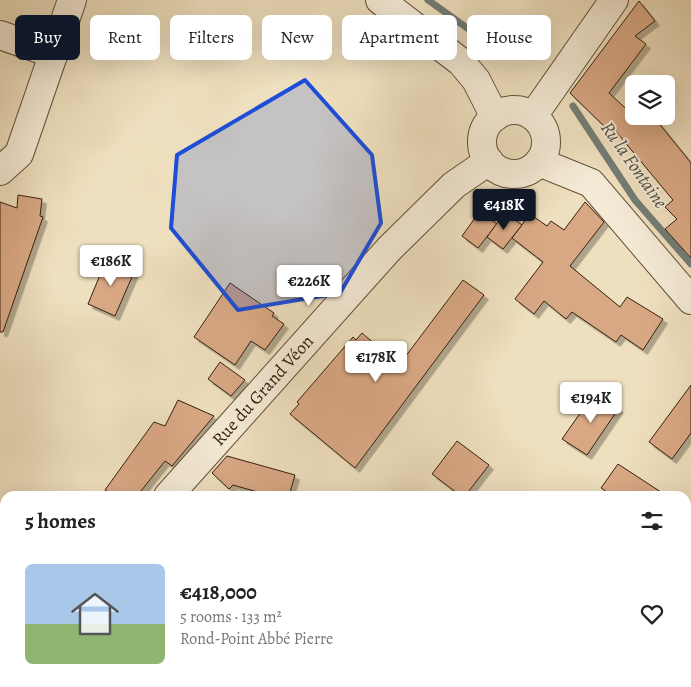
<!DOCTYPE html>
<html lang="en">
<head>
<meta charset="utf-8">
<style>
	:root { --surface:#fff; --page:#f6f6f6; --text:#222; --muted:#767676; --accent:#111827 }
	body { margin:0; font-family:Alegreya,serif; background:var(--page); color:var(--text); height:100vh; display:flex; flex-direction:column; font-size:19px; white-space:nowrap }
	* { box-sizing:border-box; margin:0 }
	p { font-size:16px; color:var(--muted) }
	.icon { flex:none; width:28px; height:28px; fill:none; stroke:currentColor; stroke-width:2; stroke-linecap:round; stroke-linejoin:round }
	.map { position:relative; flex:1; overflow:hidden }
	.sheet { position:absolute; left:0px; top:491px; width:691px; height:196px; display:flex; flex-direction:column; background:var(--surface); border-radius:15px 15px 0 0; box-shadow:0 5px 20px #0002 }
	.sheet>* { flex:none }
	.hud { position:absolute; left:15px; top:15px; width:661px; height:45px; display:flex; gap:10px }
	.buttons { position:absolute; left:625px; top:75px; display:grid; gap:10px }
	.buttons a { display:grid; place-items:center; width:50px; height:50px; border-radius:8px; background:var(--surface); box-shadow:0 5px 20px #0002; font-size:25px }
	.price { position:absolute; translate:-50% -42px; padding:0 11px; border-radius:5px; background:#fff; color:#222; font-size:16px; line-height:32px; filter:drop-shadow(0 1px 2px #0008) }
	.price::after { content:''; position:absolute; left:50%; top:30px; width:15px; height:11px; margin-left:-8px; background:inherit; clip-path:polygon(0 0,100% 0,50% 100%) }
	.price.selected { background:var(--accent); color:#fff }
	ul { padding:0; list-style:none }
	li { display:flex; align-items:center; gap:15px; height:125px; padding:0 25px }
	li span { display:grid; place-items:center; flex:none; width:140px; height:100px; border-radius:8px; color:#555 }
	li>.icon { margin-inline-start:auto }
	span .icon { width:60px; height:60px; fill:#fffc; stroke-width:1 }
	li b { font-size:21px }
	h2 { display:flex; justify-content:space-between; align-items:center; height:60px; padding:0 25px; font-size:21px }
	.tag { padding:0 18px; border-radius:8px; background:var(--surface); box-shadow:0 5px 20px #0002; font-size:18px; line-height:45px }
	.tag.selected { background:var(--accent); color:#fff }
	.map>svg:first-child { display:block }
	.water { fill:#9cbbb9; stroke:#737d75 }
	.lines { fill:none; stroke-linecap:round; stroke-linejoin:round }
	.stream { stroke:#737d75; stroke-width:7 }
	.building { fill:#d8a884; stroke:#35200e; filter:url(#shadow) }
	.minor-casing { stroke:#63503a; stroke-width:30 }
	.minor { stroke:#f4ead5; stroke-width:28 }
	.marked { fill:#1d4ed8; fill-opacity:0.2; stroke:#1d4ed8; stroke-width:4; stroke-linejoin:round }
	.labels { text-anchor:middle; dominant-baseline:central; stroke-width:4; stroke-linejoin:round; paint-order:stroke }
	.street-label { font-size:18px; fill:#35200e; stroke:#f4ead5 }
	.water-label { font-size:19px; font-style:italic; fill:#544e41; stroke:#f4ead5 }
</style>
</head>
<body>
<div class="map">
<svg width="691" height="687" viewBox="0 0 691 687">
	<defs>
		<filter id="shadow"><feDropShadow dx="4.5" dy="4.5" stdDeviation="0" flood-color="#0004"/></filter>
	</defs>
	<rect width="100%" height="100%" fill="#eedfbe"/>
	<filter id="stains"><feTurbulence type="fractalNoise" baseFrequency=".004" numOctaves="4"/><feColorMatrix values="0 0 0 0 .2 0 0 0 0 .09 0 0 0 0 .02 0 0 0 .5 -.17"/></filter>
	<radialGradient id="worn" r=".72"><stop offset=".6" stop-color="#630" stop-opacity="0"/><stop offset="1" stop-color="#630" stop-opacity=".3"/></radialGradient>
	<path class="water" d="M128,682h333v1l-3,4h-333z"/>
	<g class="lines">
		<g class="stream">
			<path d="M428,0l60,43"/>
			<path d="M573,106l62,94 56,64"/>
		</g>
	</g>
	<g class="building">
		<path d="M639,1l16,20 -20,15 11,8 -37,49 25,23h19l38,47v95l-26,-29 12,-10 -12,-12 8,-7 -60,-72 -4,3 -39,-38z"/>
		<path d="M18,195l24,4 -2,17 3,1 -40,115h-3v-130l17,6z"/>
		<path d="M585,202l19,20 -34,44 50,41 7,-10 36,22 -20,31 -22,-15 -5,7 -44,-30 -6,7 -22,-18 -10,13 -19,-15 28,-37 -31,-24 18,-24 17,12 4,-5 13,9z"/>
		<path d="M480,211l17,13 -19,24 -16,-12z"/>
		<path d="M505,212l17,13 -19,24 -16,-12z"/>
		<path d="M107,258l28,12 -20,46 -27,-12z"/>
		<path d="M463,280l21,15 -129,173 -65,-54 9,-10 -2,-2 56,-65 3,3 6,-7 37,32z"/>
		<path d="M230,283l44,30 -2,3 12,8 -19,26 -14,-9 -16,24 -41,-28z"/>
		<path d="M220,362l25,18 -14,16 -23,-17z"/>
		<path d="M691,385v48l-19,26 -23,-17z"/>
		<path d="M595,392l24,16 -32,47 -25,-16z"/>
		<path d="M178,400l36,16 -42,50 -7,-5 -28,35h-21l-11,-6 49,-68 11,4z"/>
		<path d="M457,441l32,24 -24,31h-4l-29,-22z"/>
		<path d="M227,456l68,19 -6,21h-17l-39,-11 -4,4 -17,-16z"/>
		<path d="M618,464l49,32h-54l-12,-8z"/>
	</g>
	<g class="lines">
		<defs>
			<g id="minor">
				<path d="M380,0l81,62 15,18 19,37"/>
				<path d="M0,35l54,19"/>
				<circle cx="514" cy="142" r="32"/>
				<path d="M533,116l81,-116"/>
				<path d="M539,162l52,21 100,117"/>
				<path d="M0,171l19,-17 53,-154"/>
				<path id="s1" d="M168,496l221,-247 65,-64 35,-24"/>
				<path d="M0,658l5,-3"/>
			</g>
		</defs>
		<use href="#minor" class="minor-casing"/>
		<use href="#minor" class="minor"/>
	</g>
	<path class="marked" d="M305,80l67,75 9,68 -41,70 -102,17 -67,-82 6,-73z"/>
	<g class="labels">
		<g class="street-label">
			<text stroke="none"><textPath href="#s1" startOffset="142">Rue du Grand Véon</textPath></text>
		</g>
		<g class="water-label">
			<text transform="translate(634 165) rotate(55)">Ru la Fontaine</text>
		</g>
	</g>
	<rect width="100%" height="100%" filter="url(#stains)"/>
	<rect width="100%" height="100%" fill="url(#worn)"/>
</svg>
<div class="buttons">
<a><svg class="icon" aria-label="layers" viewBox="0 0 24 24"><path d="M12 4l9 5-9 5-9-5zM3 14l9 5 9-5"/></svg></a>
</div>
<b class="price selected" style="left:504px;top:231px">€418K</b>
<b class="price" style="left:111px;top:287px">€186K</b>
<b class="price" style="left:309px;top:307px">€226K</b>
<b class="price" style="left:376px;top:383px">€178K</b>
<b class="price" style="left:591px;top:424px">€194K</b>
<div class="hud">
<a class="tag selected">Buy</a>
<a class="tag">Rent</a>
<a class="tag">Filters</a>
<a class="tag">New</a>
<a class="tag">Apartment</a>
<a class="tag">House</a>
</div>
<section class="sheet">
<h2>5 homes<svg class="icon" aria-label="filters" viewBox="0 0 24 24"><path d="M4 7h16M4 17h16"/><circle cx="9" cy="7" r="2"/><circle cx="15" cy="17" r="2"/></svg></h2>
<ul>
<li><span style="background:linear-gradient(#a9c7e8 60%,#8fb573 0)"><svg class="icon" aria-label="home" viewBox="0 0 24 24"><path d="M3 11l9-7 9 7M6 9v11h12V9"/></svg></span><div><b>€418,000</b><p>5 rooms · 133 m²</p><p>Rond-Point Abbé Pierre</p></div><svg class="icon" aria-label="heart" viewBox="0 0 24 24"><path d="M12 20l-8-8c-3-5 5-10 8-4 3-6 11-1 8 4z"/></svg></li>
</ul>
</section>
</div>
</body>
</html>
